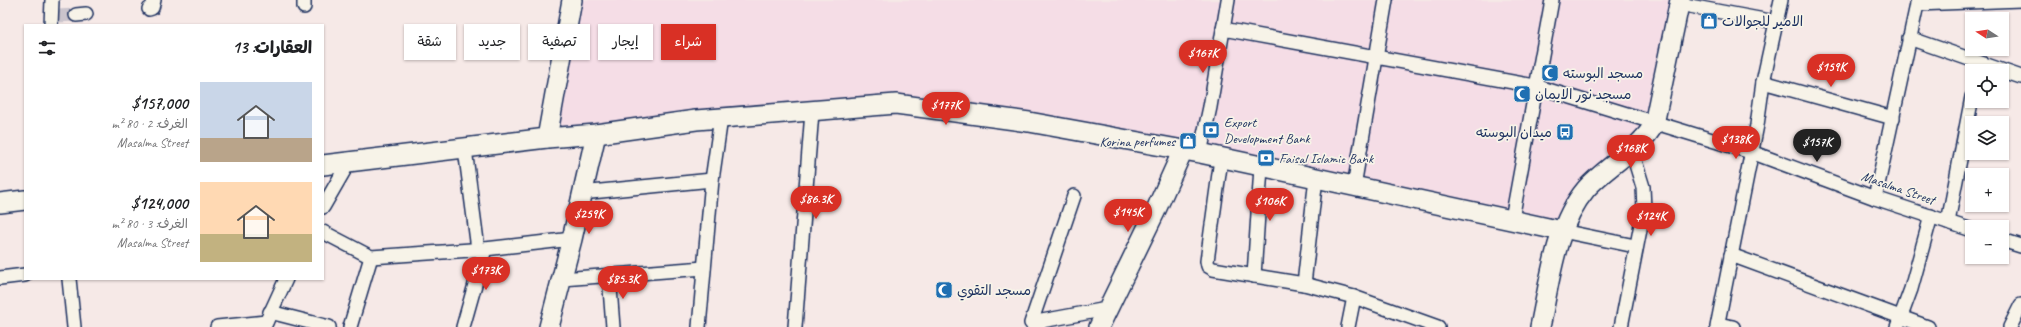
<!DOCTYPE html>
<html lang="ar">
<head>
<meta charset="utf-8">
<style>
	:root { --surface:#fff; --page:#f2f2f2; --text:#202124; --muted:#757577; --accent:#d93025 }
	body { margin:0; font-family:Caveat,"Playpen Sans Arabic",sans-serif; background:var(--page); color:var(--text); direction:rtl; height:100vh; display:flex; flex-direction:column; font-size:15px; white-space:nowrap }
	* { box-sizing:border-box; margin:0 }
	p { font-size:13px; color:var(--muted) }
	.icon { flex:none; width:22px; height:22px; fill:none; stroke:currentColor; stroke-width:2; stroke-linecap:round; stroke-linejoin:round }
	.map { position:relative; flex:1; overflow:hidden; direction:ltr }
	.drawer { position:absolute; left:24px; top:24px; width:300px; height:256px; display:flex; flex-direction:column; background:var(--surface); border-radius:0px; box-shadow:0 1px 3px #0004; direction:rtl }
	.drawer>* { flex:none }
	.hud { position:absolute; left:336px; top:24px; width:380px; height:36px; direction:rtl; display:flex; gap:8px }
	.needle { width:26px; rotate:282deg }
	.fabs { position:absolute; left:1965px; top:12px; display:grid; gap:8px }
	.fabs a { display:grid; place-items:center; width:44px; height:44px; border-radius:0px; background:var(--surface); box-shadow:0 1px 3px #0004; font-size:20px }
	.price { position:absolute; translate:-50% -34px; padding:0 9px; border-radius:14px; background:var(--accent); color:#fff; font-size:13px; line-height:26px; filter:drop-shadow(0 1px 2px #0008) }
	.price::after { content:''; position:absolute; left:50%; top:24px; width:12px; height:9px; margin-left:-6px; background:inherit; clip-path:polygon(0 0,100% 0,50% 100%) }
	.price.active { background:#222; color:#fff }
	ul { padding:0; list-style:none }
	li { display:flex; align-items:center; gap:12px; height:100px; padding:0 12px }
	li span { display:grid; place-items:center; flex:none; width:112px; height:80px; border-radius:0px; color:#555 }
	li>.icon { margin-inline-start:auto }
	span .icon { width:48px; height:48px; fill:#fffc; stroke-width:1 }
	li b { font-size:17px }
	h2 { display:flex; justify-content:space-between; align-items:center; height:48px; padding:0 12px; font-size:17px }
	.chip { padding:0 14px; border-radius:0px; background:var(--surface); box-shadow:0 1px 3px #0004; font-size:14px; line-height:36px }
	.chip.active { background:var(--accent); color:#fff }
	.map>svg:first-child { display:block }
	.built { fill:#f5dde6 }
	.lines { fill:none; stroke-linecap:round; stroke-linejoin:round }
	.street-tunnel { stroke:#cac4cc; stroke-width:13; stroke-dasharray:13 6; stroke-linecap:butt }
	.street-casing { stroke:#1b2f5e; stroke-width:16 }
	.secondary-casing { stroke:#1b2f5e; stroke-width:22 }
	.street { stroke:#f7f3e8; stroke-width:13 }
	.secondary { stroke:#f7f3e8; stroke-width:19 }
	.labels { text-anchor:middle; dominant-baseline:central; stroke-width:3.5; stroke-linejoin:round; paint-order:stroke }
	.poi-label { font-size:14px; fill:#1b2f5e; stroke:#f7f3e8; text-anchor:start }
	.street-label { font-size:14px; fill:#1b2f5e; stroke:#f7f3e8 }
</style>
</head>
<body>
<div class="map">
<svg width="2021" height="327" viewBox="0 0 2021 327">
	<rect width="100%" height="100%" fill="#f6e9e7"/>
	<filter id="ink" filterUnits="userSpaceOnUse"><feTurbulence type="fractalNoise" baseFrequency=".025" numOctaves="2"/><feDisplacementMap in="SourceGraphic" scale="8" xChannelSelector="R" yChannelSelector="G"/><feConvolveMatrix kernelMatrix="1 2 1 2 8 2 1 2 1" color-interpolation-filters="sRGB"/></filter>
	<g filter="url(#ink)">
		<path class="built" d="M563,0h1119l-28,134 -93,89 -607,-117 -415,38z"/>
		<g class="lines">
			<path class="street-tunnel" d="M58,16l18,-1"/>
			<defs>
				<g id="street">
					<path d="M304,0v7"/>
					<path d="M1679,4l96,18"/>
					<path d="M1917,4l104,-4"/>
					<path d="M149,9l3,-1 2,-8"/>
					<path d="M76,15l10,-1"/>
					<path d="M51,25l1,-25"/>
					<path d="M1223,29l312,57 216,66 124,46 97,32"/>
					<path d="M1909,38l112,39"/>
					<path d="M1763,82l130,36"/>
					<path d="M465,149l13,100"/>
					<path d="M1200,153l10,-46 18,-107"/>
					<path d="M1221,159l-14,102 1,5 5,3 91,15 50,13 84,30"/>
					<path d="M1354,186l32,-186"/>
					<path d="M581,193l131,-13"/>
					<path d="M1074,196l-43,127 76,-14"/>
					<path d="M1875,198l43,-198"/>
					<path d="M323,207l26,-45"/>
					<path d="M1512,219l40,-219"/>
					<path d="M1948,222l24,-125"/>
					<path d="M1562,231l73,15"/>
					<path d="M323,232l48,25 114,-8 87,-10"/>
					<path d="M2002,240l19,6"/>
					<path d="M1731,255l197,72"/>
					<path d="M609,275l4,52"/>
					<path d="M1254,276l7,-109"/>
					<path d="M0,278l25,-3"/>
					<path d="M69,279l5,48"/>
					<path d="M562,279l142,-11"/>
					<path d="M1304,284l12,-106"/>
					<path d="M270,312l59,15"/>
					<path d="M1718,324l15,3"/>
					<path d="M217,327l49,-5"/>
					<path d="M264,327l22,-48"/>
					<path d="M350,327l21,-70"/>
					<path d="M463,327l22,-78"/>
					<path d="M699,327l13,-147 9,-62"/>
					<path d="M795,327l17,-215"/>
					<path d="M1348,327l6,-30"/>
					<path d="M1621,327l23,-118 -1,-22 -12,-39"/>
					<path d="M1717,327l40,-202 6,-43 18,-82"/>
					<path d="M1897,327l14,-38 20,-73"/>
					<path d="M2010,327l11,-22"/>
				</g>
				<g id="secondary">
					<path d="M547,138l25,-138"/>
					<path d="M323,165l224,-27 49,-4 100,-14 200,-16 133,18 171,31 362,78"/>
					<path d="M0,203l25,-3"/>
					<path d="M549,327l23,-88 24,-105"/>
					<path d="M1099,327l56,-115 28,-62"/>
					<path d="M1540,327c10,-46 15,-101 46,-138 19,-22 56,-41 68,-65l26,-124"/>
				</g>
			</defs>
			<use href="#street" class="street-casing"/>
			<use href="#secondary" class="secondary-casing"/>
			<use href="#street" class="street"/>
			<use href="#secondary" class="secondary"/>
		</g>
	</g>
	<defs>
		<symbol id="shop-square" viewBox="-11 -11 22 22"><rect x="-9" y="-9" width="18" height="18" rx="4" fill="#1f6fb2" stroke="#f7f3e8"/><path d="M-5-2.5h2.3a2.7 3.5 0 0 1 5.4 0H5L5.5 6h-11ZM-1.5-2.5h3a1.5 2.3 0 0 0-3 0Z" fill="#fff"/></symbol>
		<symbol id="mosque-square" viewBox="-11 -11 22 22"><rect x="-9" y="-9" width="18" height="18" rx="4" fill="#1f6fb2" stroke="#f7f3e8"/><path d="M3.5-4.9A6 6 0 1 0 3.5 4.9A5 5 0 1 1 3.5-4.9Z" fill="#fff"/></symbol>
		<symbol id="bank-square" viewBox="-11 -11 22 22"><rect x="-9" y="-9" width="18" height="18" rx="4" fill="#1f6fb2" stroke="#f7f3e8"/><path d="M-6-4H6V4H-6ZM0-2.3a2.3 2.3 0 1 0 0 4.6a2.3 2.3 0 1 0 0-4.6Z" fill="#fff"/></symbol>
		<symbol id="bus-square" viewBox="-11 -11 22 22"><rect x="-9" y="-9" width="18" height="18" rx="4" fill="#1f6fb2" stroke="#f7f3e8"/><path d="M-5-6H5V4H4V6H2V4H-2V6H-4V4H-5ZM-3.5-4V0h7V-4ZM-3.5 1.2v1.5H-2V1.2ZM2 1.2v1.5H3.5V1.2Z" fill="#fff"/></symbol>
	</defs>
	<g fill-rule="evenodd">
		<use href="#shop-square" x="1699" y="11" width="20" height="20"/>
		<use href="#mosque-square" x="1540" y="63" width="20" height="20"/>
		<use href="#mosque-square" x="1512" y="84" width="20" height="20"/>
		<use href="#bank-square" x="1201" y="120" width="20" height="20"/>
		<use href="#bus-square" x="1555" y="122" width="20" height="20"/>
		<use href="#shop-square" x="1178" y="131" width="20" height="20"/>
		<use href="#bank-square" x="1256" y="148" width="20" height="20"/>
		<use href="#mosque-square" x="934" y="280" width="20" height="20"/>
	</g>
	<g class="labels">
		<g class="poi-label">
			<text x="1722" y="21">الامير للجوالات</text>
			<text x="1563" y="73">مسجد البوسته</text>
			<text x="1535" y="94">مسجد نور الايمان</text>
			<text x="1224" y="122">Export<tspan x="1224" dy="16">Development Bank</tspan></text>
			<text x="1552" y="132" text-anchor="end">ميدان البوسته</text>
			<text x="1175" y="141" text-anchor="end">Korina perfumes</text>
			<text x="1279" y="158">Faisal Islamic Bank</text>
			<text x="957" y="290">مسجد التقوي</text>
		</g>
		<g class="street-label">
			<text transform="translate(1898 188) rotate(19)">Masalma Street</text>
		</g>
	</g>
</svg>
<div class="fabs">
<a><svg class="needle" viewBox="-14 -14 28 28"><path d="M0-13l5 13h-10z" fill="#e53935"/><path d="M0 13l5-13h-10z" fill="#757577"/></svg></a>
<a><svg class="icon" aria-label="locate" viewBox="0 0 24 24"><circle cx="12" cy="12" r="6"/><path d="M12 2v4M12 18v4M2 12h4M18 12h4"/></svg></a>
<a><svg class="icon" aria-label="layers" viewBox="0 0 24 24"><path d="M12 4l9 5-9 5-9-5zM3 14l9 5 9-5"/></svg></a>
<a>+</a>
<a>−</a>
</div>
<b class="price" style="left:1203px;top:74px">$167K</b>
<b class="price" style="left:1831px;top:88px">$159K</b>
<b class="price" style="left:946px;top:126px">$177K</b>
<b class="price" style="left:1736px;top:160px">$138K</b>
<b class="price active" style="left:1817px;top:163px">$157K</b>
<b class="price" style="left:1631px;top:169px">$168K</b>
<b class="price" style="left:816px;top:220px">$86.3K</b>
<b class="price" style="left:1270px;top:222px">$106K</b>
<b class="price" style="left:1128px;top:233px">$145K</b>
<b class="price" style="left:589px;top:235px">$259K</b>
<b class="price" style="left:1651px;top:237px">$124K</b>
<b class="price" style="left:486px;top:291px">$173K</b>
<b class="price" style="left:623px;top:300px">$85.3K</b>
<div class="hud">
<a class="chip active">شراء</a>
<a class="chip">إيجار</a>
<a class="chip">تصفية</a>
<a class="chip">جديد</a>
<a class="chip">شقة</a>
</div>
<section class="drawer">
<h2>العقارات: 13<svg class="icon" aria-label="filters" viewBox="0 0 24 24"><path d="M4 7h16M4 17h16"/><circle cx="9" cy="7" r="2"/><circle cx="15" cy="17" r="2"/></svg></h2>
<ul>
<li><span style="background:linear-gradient(#c9d6e8 70%,#b9a48a 0)"><svg class="icon" aria-label="home" viewBox="0 0 24 24"><path d="M3 11l9-7 9 7M6 9v11h12V9"/></svg></span><div><b>$157,000</b><p>الغرف: 2 · 80 m²</p><p>Masalma Street</p></div></li>
<li><span style="background:linear-gradient(#ffd9b3 65%,#c2b280 0)"><svg class="icon" aria-label="home" viewBox="0 0 24 24"><path d="M3 11l9-7 9 7M6 9v11h12V9"/></svg></span><div><b>$124,000</b><p>الغرف: 3 · 80 m²</p><p>Masalma Street</p></div></li>
</ul>
</section>
</div>
</body>
</html>
